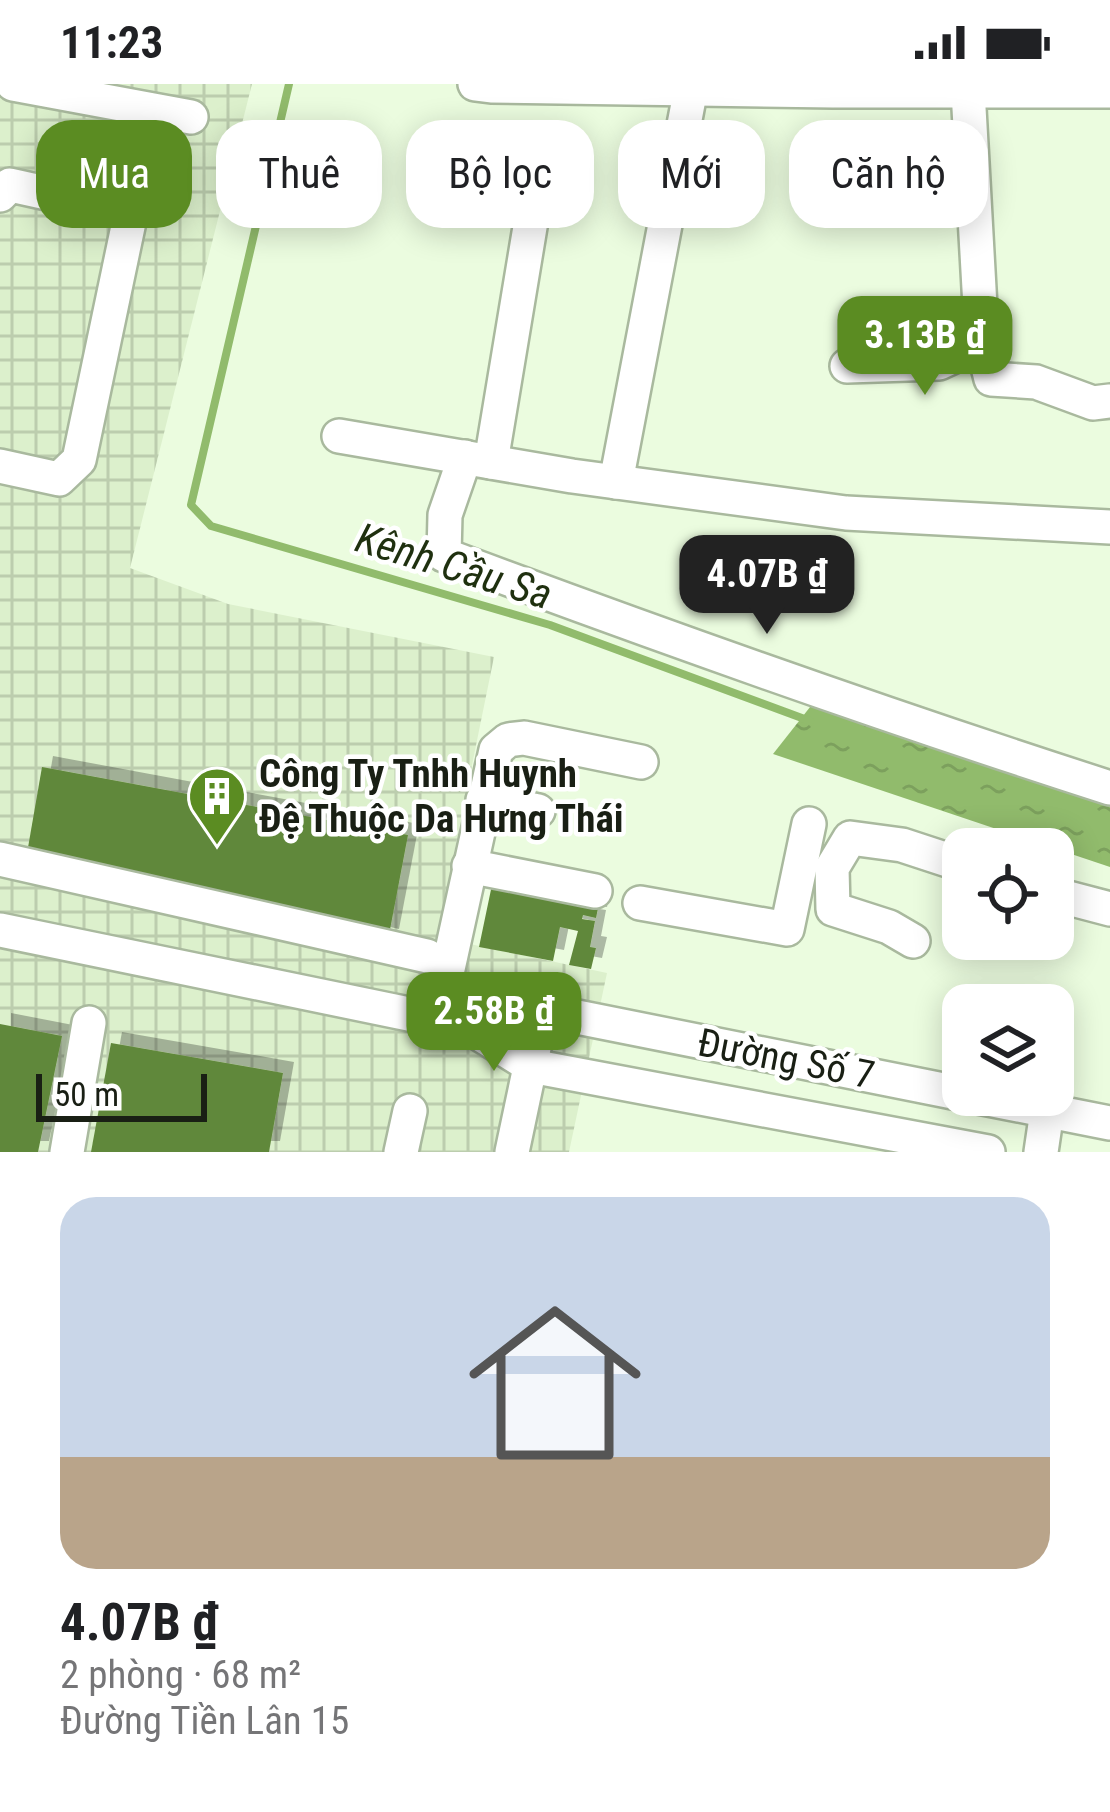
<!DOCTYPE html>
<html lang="vi">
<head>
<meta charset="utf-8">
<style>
	:root { --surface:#fff; --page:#f2f2f2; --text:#202124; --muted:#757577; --accent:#5b8c22 }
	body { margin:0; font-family:"Roboto Condensed",sans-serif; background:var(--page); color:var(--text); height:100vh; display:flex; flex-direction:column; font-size:45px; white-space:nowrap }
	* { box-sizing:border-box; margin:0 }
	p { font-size:39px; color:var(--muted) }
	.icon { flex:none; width:66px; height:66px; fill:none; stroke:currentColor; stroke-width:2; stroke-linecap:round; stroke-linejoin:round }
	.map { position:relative; height:1068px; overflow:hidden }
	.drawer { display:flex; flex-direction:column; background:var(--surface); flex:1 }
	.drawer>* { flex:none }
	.banner { position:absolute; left:36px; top:36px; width:1038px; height:108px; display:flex; gap:24px }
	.controls { position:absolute; left:942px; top:744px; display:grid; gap:24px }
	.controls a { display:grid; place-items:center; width:132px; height:132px; border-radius:24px; background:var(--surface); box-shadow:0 6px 30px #0003; font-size:60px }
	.scale { position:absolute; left:36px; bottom:30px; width:171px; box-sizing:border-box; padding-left:12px; border:6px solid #191f14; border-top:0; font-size:33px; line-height:42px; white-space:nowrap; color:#191f14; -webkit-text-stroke:9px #fff; paint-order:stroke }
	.price { position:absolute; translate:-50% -102px; padding:0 27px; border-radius:24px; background:var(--accent); color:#fff; font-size:39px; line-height:78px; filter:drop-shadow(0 3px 6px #0008) }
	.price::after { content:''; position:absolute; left:50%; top:72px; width:36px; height:27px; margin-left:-18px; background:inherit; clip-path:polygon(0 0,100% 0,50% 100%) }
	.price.selected { background:#222; color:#fff }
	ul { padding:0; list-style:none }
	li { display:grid; align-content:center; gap:24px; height:636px; padding:0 60px }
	li span { display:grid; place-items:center; height:372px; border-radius:36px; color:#555 }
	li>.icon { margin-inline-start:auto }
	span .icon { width:216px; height:216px; fill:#fffc; stroke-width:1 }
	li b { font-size:51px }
	.pill { padding:0 42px; border-radius:36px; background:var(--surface); box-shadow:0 6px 30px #0003; font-size:42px; line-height:108px }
	.pill.selected { background:var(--accent); color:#fff }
	.status { display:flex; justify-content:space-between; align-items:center; height:84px; padding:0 60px; background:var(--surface); direction:ltr }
	.status svg { height:33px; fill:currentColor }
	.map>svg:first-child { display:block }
	.industrial { fill:url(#industrial-grid) }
	.water { fill:url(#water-ripples) }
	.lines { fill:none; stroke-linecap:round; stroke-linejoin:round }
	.stream { stroke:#91bb6c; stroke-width:8 }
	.building { fill:#61883b; filter:url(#shadow) }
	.minor-casing { stroke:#a9b99e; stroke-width:38 }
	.minor { stroke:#fff; stroke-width:33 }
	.labels { text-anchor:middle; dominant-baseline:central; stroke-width:9; stroke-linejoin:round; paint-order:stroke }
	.poi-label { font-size:39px; font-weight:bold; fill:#191f14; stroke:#fff; text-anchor:start }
	.street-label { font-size:39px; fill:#191f14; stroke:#fff }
	.water-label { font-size:42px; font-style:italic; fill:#1f300f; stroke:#fff }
</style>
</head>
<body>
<div class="status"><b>11:23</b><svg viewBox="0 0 49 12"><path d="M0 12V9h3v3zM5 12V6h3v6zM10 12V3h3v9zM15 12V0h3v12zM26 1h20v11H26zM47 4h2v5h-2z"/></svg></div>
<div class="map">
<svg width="1110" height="1068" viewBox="0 0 1110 1068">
	<defs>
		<pattern id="industrial-grid" width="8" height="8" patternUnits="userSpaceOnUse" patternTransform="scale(3)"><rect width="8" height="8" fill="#dcf0cc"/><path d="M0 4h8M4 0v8" fill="none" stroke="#bccdae"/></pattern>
		<pattern id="water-ripples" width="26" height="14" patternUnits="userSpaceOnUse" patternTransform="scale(3)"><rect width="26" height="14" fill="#91bb6c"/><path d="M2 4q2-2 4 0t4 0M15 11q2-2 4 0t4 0" fill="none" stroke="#7ca05d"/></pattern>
		<filter id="shadow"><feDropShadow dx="11" dy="-11" stdDeviation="0" flood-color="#0004"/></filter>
	</defs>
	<rect width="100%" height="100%" fill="#ebfcdf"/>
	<path class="industrial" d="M0,0h252l-122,484 98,36 266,53 -57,280 170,36 -38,179h-569z"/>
	<path class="water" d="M814,618l296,103v62l-337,-113z"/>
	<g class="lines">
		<path class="stream" d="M289,0l-98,421 20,21 339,99 260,96"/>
	</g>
	<g class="building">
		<path d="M42,683l366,68 -20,105 -362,-81z"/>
		<path d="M493,796l99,24 -1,3 7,1 -2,10 -13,-3 -1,4 13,2 -5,26 6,1 -5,21 -22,-4 9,-34 -18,-4 -7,34 -74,-14z"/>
		<path d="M0,940l62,12 -24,116h-38z"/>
		<path d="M111,959l172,30 -14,79h-178z"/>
	</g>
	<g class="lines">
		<defs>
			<g id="minor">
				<path d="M13,0l178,33"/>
				<path d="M475,0l16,2 342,5h277"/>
				<path d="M968,6l14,253 9,36 45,3 57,21 17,-2"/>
				<path d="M0,111l10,-10 109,24 11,8 -51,243 -20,19 -59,-13"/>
				<path d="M847,282l92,-3 43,-20"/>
				<path d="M339,352l233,40 274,37 264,14"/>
				<path d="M465,373l-20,58 -1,40c220,82 442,161 666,233"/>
				<path d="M491,378l40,-241"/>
				<path d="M616,398l75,-394"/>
				<path d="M483,716l55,11"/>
				<path d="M0,775l427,97"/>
				<path d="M469,782l126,25"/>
				<path d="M1053,810l57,15"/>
				<path d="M640,819l147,26 22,-105"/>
				<path d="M0,846l467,96 64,40 457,86"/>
				<path d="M913,857l-24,-14 -56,-18 -1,-41 18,-30 52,7 61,20"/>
				<path d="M437,935l59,-269 12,-10 16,-2 117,24"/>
				<path d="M467,942l75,-16 421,84"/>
				<path d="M968,1011l142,28"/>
				<path d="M67,1068l22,-129"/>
				<path d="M401,1068l9,-41"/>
				<path d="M512,1068l30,-142"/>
				<path d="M1041,1068l6,-41"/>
			</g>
		</defs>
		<use href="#minor" class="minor-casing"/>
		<use href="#minor" class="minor"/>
	</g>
	<defs>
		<symbol id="building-pin" viewBox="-11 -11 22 30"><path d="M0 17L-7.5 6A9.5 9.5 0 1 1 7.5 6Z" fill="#5b8c22" stroke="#fff"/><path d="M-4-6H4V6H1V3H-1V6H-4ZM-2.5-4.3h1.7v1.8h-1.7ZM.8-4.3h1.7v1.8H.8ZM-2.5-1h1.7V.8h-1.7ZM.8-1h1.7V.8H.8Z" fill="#fff"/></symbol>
	</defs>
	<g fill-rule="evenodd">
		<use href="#building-pin" x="184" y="679" width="66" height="90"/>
	</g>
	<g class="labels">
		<g class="poi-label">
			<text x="259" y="690">Công Ty Tnhh Huynh<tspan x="259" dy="45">Đệ Thuộc Da Hưng Thái</tspan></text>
		</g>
		<g class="street-label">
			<text transform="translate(786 975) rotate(11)">Đường Số 7</text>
		</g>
		<g class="water-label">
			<text transform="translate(454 482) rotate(17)">Kênh Cầu Sa</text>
		</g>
	</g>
</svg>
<div class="controls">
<a><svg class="icon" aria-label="locate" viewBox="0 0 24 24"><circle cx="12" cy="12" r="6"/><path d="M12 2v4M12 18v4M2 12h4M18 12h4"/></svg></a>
<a><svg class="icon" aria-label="layers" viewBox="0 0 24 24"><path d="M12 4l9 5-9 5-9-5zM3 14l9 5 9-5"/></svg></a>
</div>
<div class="scale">50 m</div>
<b class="price" style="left:925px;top:314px">3.13B ₫</b>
<b class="price selected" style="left:767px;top:553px">4.07B ₫</b>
<b class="price" style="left:494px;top:990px">2.58B ₫</b>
<div class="banner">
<a class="pill selected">Mua</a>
<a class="pill">Thuê</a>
<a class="pill">Bộ lọc</a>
<a class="pill">Mới</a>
<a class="pill">Căn hộ</a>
</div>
</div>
<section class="drawer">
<ul>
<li><span style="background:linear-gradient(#c9d6e8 70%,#b9a48a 0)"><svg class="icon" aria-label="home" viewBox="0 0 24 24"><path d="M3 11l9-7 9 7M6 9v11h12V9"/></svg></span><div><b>4.07B ₫</b><p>2 phòng · 68 m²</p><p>Đường Tiền Lân 15</p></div></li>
</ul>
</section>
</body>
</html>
